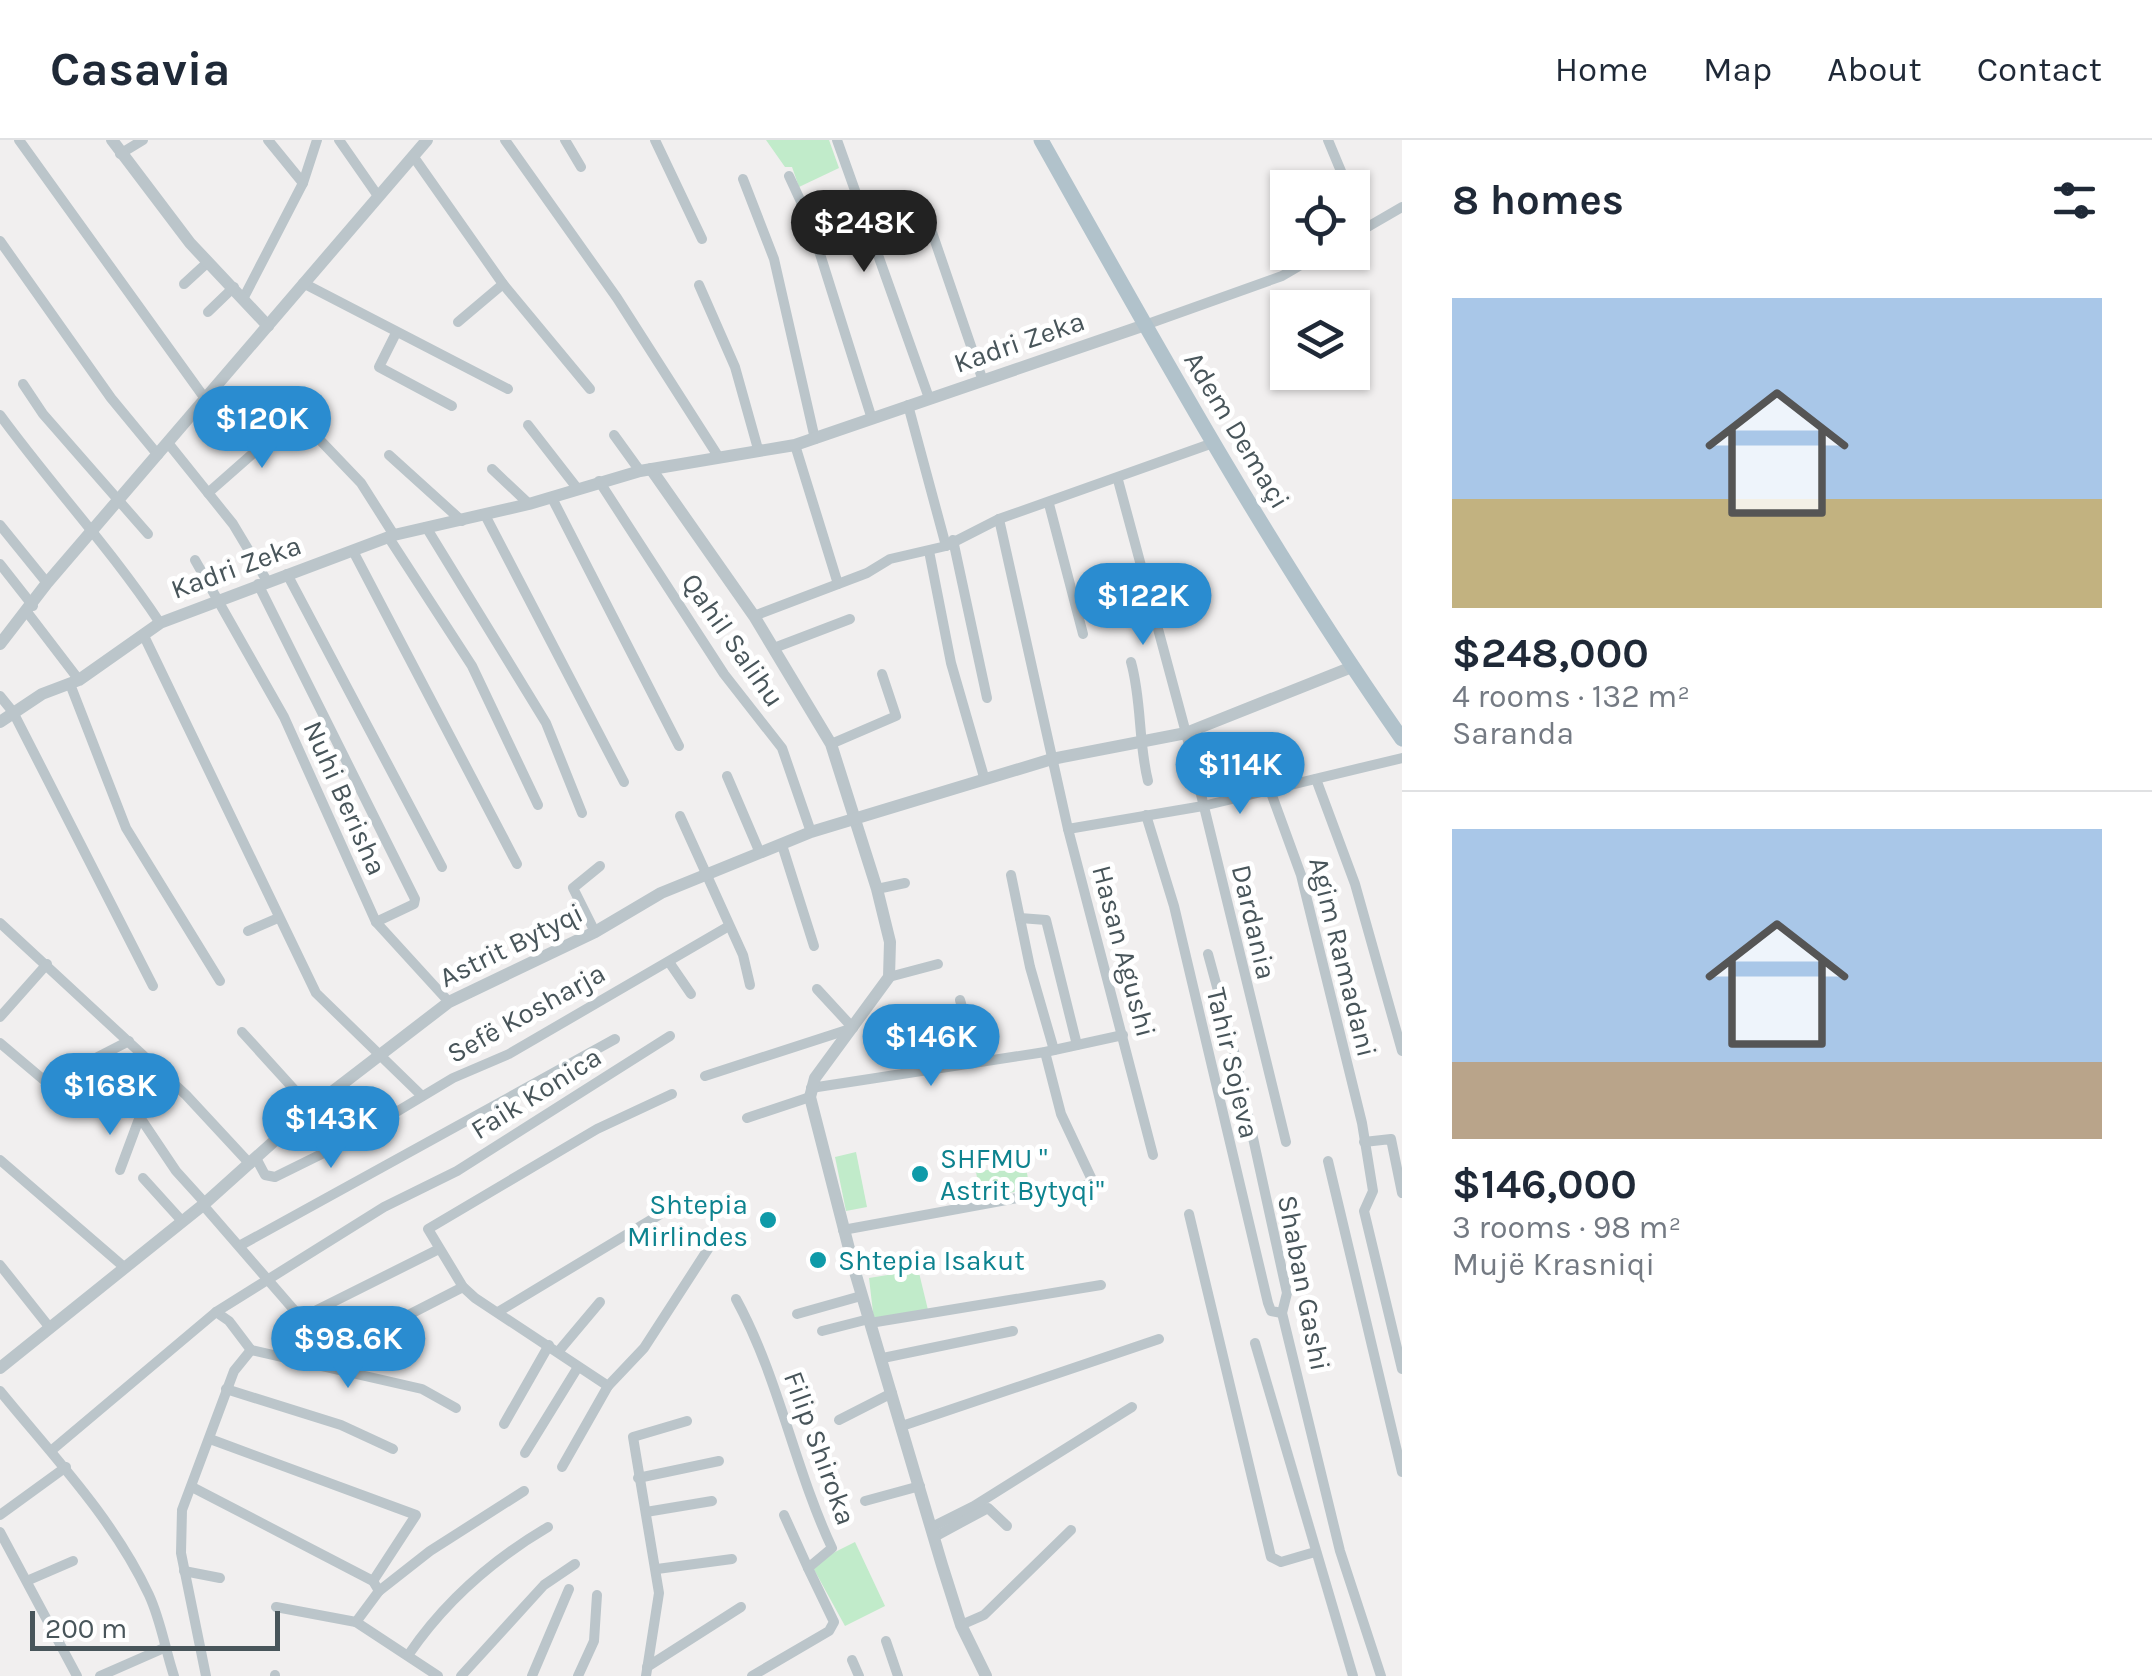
<!DOCTYPE html>
<html lang="en">
<head>
<meta charset="utf-8">
<style>
	:root { --surface:#fff; --page:#f6f6f7; --text:#1f2937; --muted:#747a83; --line:#e0e1e3; --accent:#2a8cd0 }
	body { margin:0; font-family:Karla,sans-serif; background:var(--page); color:var(--text); height:100vh; display:flex; flex-direction:column; font-size:38px; white-space:nowrap }
	* { box-sizing:border-box; margin:0 }
	p { font-size:32px; color:var(--muted) }
	.icon { flex:none; width:55px; height:55px; fill:none; stroke:currentColor; stroke-width:2; stroke-linecap:round; stroke-linejoin:round }
	.map { position:relative; flex:1; overflow:hidden }
	.details { display:flex; flex-direction:column; background:var(--surface); width:750px }
	.details>* { flex:none }
	.controls { position:absolute; left:1270px; top:30px; display:grid; gap:20px }
	.controls a { display:grid; place-items:center; width:100px; height:100px; border-radius:0px; background:var(--surface); box-shadow:0 2px 8px #0004; font-size:50px }
	.scale { position:absolute; left:30px; bottom:25px; width:250px; box-sizing:border-box; padding-left:10px; border:5px solid #48555a; border-top:0; font-size:28px; line-height:35px; white-space:nowrap; color:#48555a; -webkit-text-stroke:8px #fff; paint-order:stroke }
	.price { position:absolute; translate:-50% -85px; padding:0 22px; border-radius:35px; background:var(--accent); color:#fff; font-size:32px; line-height:65px; filter:drop-shadow(0 2px 5px #0008) }
	.price::after { content:''; position:absolute; left:50%; top:60px; width:30px; height:22px; margin-left:-15px; background:inherit; clip-path:polygon(0 0,100% 0,50% 100%) }
	.price.current { background:#222; color:#fff }
	ul { padding:0; list-style:none }
	li { display:grid; align-content:center; gap:20px; height:530px; padding:0 50px }
	li+li { border-top:2px solid var(--line) }
	li span { display:grid; place-items:center; height:310px; border-radius:0px; color:#555 }
	li>.icon { margin-inline-start:auto }
	span .icon { width:180px; height:180px; fill:#fffc; stroke-width:1 }
	li b { font-size:42px }
	h2 { display:flex; justify-content:space-between; align-items:center; height:120px; padding:0 50px; font-size:42px }
	header { display:flex; align-items:center; gap:60px; box-sizing:border-box; height:140px; padding:0 50px; background:var(--surface); border-bottom:2px solid var(--line) }
	header strong { font-size:48px }
	nav { display:flex; gap:55px; margin-inline-start:auto; font-size:35px }
	main { display:flex; flex:1; min-height:0 }
	.map>svg:first-child { display:block }
	.green { fill:#c1ebca }
	.lines { fill:none; stroke-linecap:round; stroke-linejoin:round }
	.minor { stroke:#bbc5ca; stroke-width:10 }
	.tertiary { stroke:#bbc5ca; stroke-width:12 }
	.primary { stroke:#b1c2cb; stroke-width:15 }
	.culture-dot { fill:#0f9aa8; stroke:#fff; stroke-width:4 }
	.labels { text-anchor:middle; dominant-baseline:central; stroke-width:10; stroke-linejoin:round; paint-order:stroke }
	.street-label { font-size:28px; fill:#48555a; stroke:#fff }
	.culture-label { font-size:28px; fill:#0d838f; stroke:#fff; text-anchor:start }
</style>
</head>
<body>
<header>
<strong>Casavia</strong>
<nav><a>Home</a><a>Map</a><a>About</a><a>Contact</a></nav>
</header>
<main>
<div class="map">
<svg width="1402" height="1536" viewBox="0 0 1402 1536">
	<rect width="100%" height="100%" fill="#f1efef"/>
	<g class="green">
		<path d="M766,0h63l10,28 -40,19 -7,-20h-7z"/>
		<path d="M856,1012l11,55 -21,4 -11,-54z"/>
		<path d="M1025,1023l5,26 -49,9 -5,-26z"/>
		<path d="M914,1112l14,58 -54,11 -5,-43 37,-6 -3,-18z"/>
		<path d="M855,1402l30,64 -40,20 -34,-62z"/>
	</g>
	<g class="lines">
		<g class="minor">
			<path d="M19,0l187,260"/>
			<path d="M268,0l35,43"/>
			<path d="M339,0l39,56"/>
			<path d="M505,0l112,158 101,158"/>
			<path d="M565,0l16,27"/>
			<path d="M655,0l47,99"/>
			<path d="M837,0l92,258"/>
			<path d="M1328,0l20,48"/>
			<path d="M120,14l23,-14"/>
			<path d="M413,16l90,128 87,105"/>
			<path d="M789,36l20,43 63,200"/>
			<path d="M743,39l31,80 41,180"/>
			<path d="M1352,58l13,30"/>
			<path d="M923,66l60,175"/>
			<path d="M1352,96l50,-29"/>
			<path d="M0,101l111,157 47,57"/>
			<path d="M303,143l205,106"/>
			<path d="M184,144l24,-22"/>
			<path d="M699,145l36,82 23,82"/>
			<path d="M243,159l60,-116 14,-43"/>
			<path d="M208,172l26,-25"/>
			<path d="M458,182l45,-38"/>
			<path d="M1145,185l137,-49 41,-24"/>
			<path d="M396,193l-17,34 73,39"/>
			<path d="M23,244l20,30 105,120"/>
			<path d="M908,265l38,141"/>
			<path d="M0,275c52,71 111,134 160,208"/>
			<path d="M528,285l49,63"/>
			<path d="M614,295l26,36"/>
			<path d="M318,298l43,45 33,52"/>
			<path d="M168,303l65,81 34,57"/>
			<path d="M795,305l43,139"/>
			<path d="M389,315l73,66"/>
			<path d="M492,329l37,35"/>
			<path d="M1118,340l68,253 100,409"/>
			<path d="M599,341l125,193 58,74 29,84"/>
			<path d="M208,353l83,-73"/>
			<path d="M552,358l127,248"/>
			<path d="M1049,364l34,130"/>
			<path d="M485,375l139,267"/>
			<path d="M999,379l69,310 85,326"/>
			<path d="M0,385l47,58"/>
			<path d="M426,387l120,196 36,90"/>
			<path d="M389,398l83,128 66,139"/>
			<path d="M953,400l34,158"/>
			<path d="M353,411l164,313"/>
			<path d="M929,411l22,112 33,114"/>
			<path d="M195,420l89,157 92,205 73,80"/>
			<path d="M0,424l33,42"/>
			<path d="M287,434l155,293"/>
			<path d="M258,444l157,315 -1,5 -38,18"/>
			<path d="M27,472l52,68"/>
			<path d="M754,476l113,-43 23,-14 56,-13 53,-27 214,-76"/>
			<path d="M144,496l172,357 106,103"/>
			<path d="M774,508l76,-29"/>
			<path d="M1131,522c11,39 7,79 17,119"/>
			<path d="M70,544l56,144 94,153"/>
			<path d="M0,556l13,16 140,274"/>
			<path d="M831,604l65,-28 -14,-42"/>
			<path d="M727,636l33,77"/>
			<path d="M1316,639l39,105 47,167"/>
			<path d="M1270,650l31,85 61,248 11,68 -9,20 38,158"/>
			<path d="M1146,675l28,91 94,397 3,8 11,2"/>
			<path d="M680,676l63,139 7,30"/>
			<path d="M1068,689l135,-23 199,-48"/>
			<path d="M782,705l32,101"/>
			<path d="M1011,735l19,92 24,83"/>
			<path d="M877,749l28,-6"/>
			<path d="M1020,778l26,2 31,125"/>
			<path d="M0,783l186,172 64,69"/>
			<path d="M248,791l30,-13"/>
			<path d="M595,792l-22,-44 27,-22"/>
			<path d="M1208,814l24,88 55,251 -5,20 58,238 41,125"/>
			<path d="M669,822l22,32"/>
			<path d="M889,837l49,-13"/>
			<path d="M960,860l18,62"/>
			<path d="M0,877l47,-53"/>
			<path d="M242,892l69,76"/>
			<path d="M129,901l-37,19 37,41 47,70 29,32"/>
			<path d="M0,903l77,65"/>
			<path d="M705,936l148,-48 -36,-39"/>
			<path d="M811,948l234,-36 78,-17"/>
			<path d="M672,954l-75,35 -169,100 35,58 12,11 133,88 36,-38 66,-102"/>
			<path d="M747,978l63,-21"/>
			<path d="M1364,1002l27,-3 11,54"/>
			<path d="M256,1018l9,17 10,2 73,-36 105,-63 56,-24 220,-128"/>
			<path d="M0,1020l124,107"/>
			<path d="M1328,1021l74,311"/>
			<path d="M120,1030l19,-51"/>
			<path d="M143,1038l38,42"/>
			<path d="M203,1065l98,113 138,-69"/>
			<path d="M1189,1074l82,343 10,5 34,-10"/>
			<path d="M843,1090l251,-46 -33,-70 -16,-62"/>
			<path d="M241,1105l374,-206"/>
			<path d="M0,1125l50,63"/>
			<path d="M736,1159c43,79 58,168 96,249l-24,20 26,54 -5,9 -77,45"/>
			<path d="M216,1172l13,9 22,29"/>
			<path d="M498,1172l161,-97"/>
			<path d="M797,1174l64,-18"/>
			<path d="M870,1183l231,-38"/>
			<path d="M381,1189l82,-42"/>
			<path d="M822,1191l47,-12"/>
			<path d="M1255,1203l98,333"/>
			<path d="M251,1210l171,39 34,19"/>
			<path d="M558,1212l42,-50"/>
			<path d="M883,1218l130,-27"/>
			<path d="M226,1249l115,36 52,24"/>
			<path d="M0,1251c53,65 113,127 149,204 12,26 16,54 25,81"/>
			<path d="M839,1280l53,-27"/>
			<path d="M504,1284l45,-79"/>
			<path d="M902,1286l257,-87"/>
			<path d="M210,1299l206,76 -43,66"/>
			<path d="M52,1310l164,-138 168,-105 73,-36 213,-135"/>
			<path d="M525,1313l53,-86"/>
			<path d="M562,1327l46,-81"/>
			<path d="M638,1338l81,-17"/>
			<path d="M192,1347l181,94 6,10 -23,31 -80,-15"/>
			<path d="M865,1361l55,-15"/>
			<path d="M646,1372l66,-11"/>
			<path d="M0,1375l66,-48"/>
			<path d="M784,1375l24,53"/>
			<path d="M932,1387l42,-21 158,-99"/>
			<path d="M0,1392l77,144"/>
			<path d="M936,1396l52,-28 19,18"/>
			<path d="M657,1429l75,-10"/>
			<path d="M184,1431l36,7"/>
			<path d="M29,1440l44,-19"/>
			<path d="M379,1451l51,-40 94,-60"/>
			<path d="M356,1482l82,54"/>
			<path d="M961,1485l23,-10 87,-85"/>
			<path d="M886,1501l12,35"/>
			<path d="M409,1514c37,-54 83,-94 139,-127"/>
			<path d="M852,1520l7,16"/>
			<path d="M647,1527l94,-60"/>
			<path d="M100,1536l64,-28"/>
			<path d="M206,1536l-25,-123 1,-43 52,-139 17,-21"/>
			<path d="M275,1536v-1"/>
			<path d="M461,1536l83,-91 31,-21"/>
			<path d="M532,1536l37,-87"/>
			<path d="M578,1536l16,-35 3,-46"/>
			<path d="M646,1536l13,-83 -26,-156 54,-16"/>
		</g>
		<g class="tertiary">
			<path d="M112,0l78,103 78,83"/>
			<path d="M651,329l103,147 77,128 46,145 13,53 -1,35 -74,101 -5,19 45,175 87,293 19,60 25,51"/>
			<path d="M0,504l47,-61 380,-443"/>
			<path d="M0,582l42,-28 37,-14 81,-57 234,-88 135,-31 111,-33 155,-26 350,-120"/>
			<path d="M0,1228l203,-163 108,-97 138,-106 146,-70 66,-39 150,-61 241,-73 134,-26 166,-66"/>
		</g>
		<path class="primary" d="M1041,0c114,203 227,408 361,599"/>
	</g>
	<g class="culture-dot">
		<circle cx="920" cy="1034" r="10"/>
		<circle cx="768" cy="1080" r="10"/>
		<circle cx="818" cy="1120" r="10"/>
	</g>
	<g class="labels">
		<g class="street-label">
			<text transform="translate(1019 202) rotate(-19)">Kadri Zeka</text>
			<text transform="translate(1237 290) rotate(59)">Adem Demaçi</text>
			<text transform="translate(236 427) rotate(-20)">Kadri Zeka</text>
			<text transform="translate(733 500) rotate(55)">Qahil Salihu</text>
			<text transform="translate(345 658) rotate(66)">Nuhi Berisha</text>
			<text transform="translate(1254 782) rotate(77)">Dardania</text>
			<text transform="translate(511 805) rotate(-26)">Astrit Bytyqi</text>
			<text transform="translate(1124 811) rotate(75)">Hasan Agushi</text>
			<text transform="translate(1343 817) rotate(76)">Agim Ramadani</text>
			<text transform="translate(526 873) rotate(-29)">Sefë Kosharja</text>
			<text transform="translate(1233 923) rotate(77)">Tahir Sojeva</text>
			<text transform="translate(536 953) rotate(-32)">Faik Konica</text>
			<text transform="translate(1304 1143) rotate(79)">Shaban Gashi</text>
			<text transform="translate(820 1308) rotate(70)">Filip Shiroka</text>
		</g>
		<g class="culture-label">
			<text x="940" y="1018">SHFMU "<tspan x="940" dy="32">Astrit Bytyqi"</tspan></text>
			<text x="748" y="1064" text-anchor="end">Shtepia<tspan x="748" dy="32">Mirlindes</tspan></text>
			<text x="838" y="1120">Shtepia Isakut</text>
		</g>
	</g>
</svg>
<div class="controls">
<a><svg class="icon" aria-label="locate" viewBox="0 0 24 24"><circle cx="12" cy="12" r="6"/><path d="M12 2v4M12 18v4M2 12h4M18 12h4"/></svg></a>
<a><svg class="icon" aria-label="layers" viewBox="0 0 24 24"><path d="M12 4l9 5-9 5-9-5zM3 14l9 5 9-5"/></svg></a>
</div>
<div class="scale">200 m</div>
<b class="price current" style="left:864px;top:135px">$248K</b>
<b class="price" style="left:262px;top:331px">$120K</b>
<b class="price" style="left:1143px;top:508px">$122K</b>
<b class="price" style="left:1240px;top:677px">$114K</b>
<b class="price" style="left:931px;top:949px">$146K</b>
<b class="price" style="left:110px;top:998px">$168K</b>
<b class="price" style="left:331px;top:1031px">$143K</b>
<b class="price" style="left:348px;top:1251px">$98.6K</b>
</div>
<section class="details">
<h2>8 homes<svg class="icon" aria-label="filters" viewBox="0 0 24 24"><path d="M4 7h16M4 17h16"/><circle cx="9" cy="7" r="2"/><circle cx="15" cy="17" r="2"/></svg></h2>
<ul>
<li><span style="background:linear-gradient(#a9c7e8 65%,#c2b280 0)"><svg class="icon" aria-label="home" viewBox="0 0 24 24"><path d="M3 11l9-7 9 7M6 9v11h12V9"/></svg></span><div><b>$248,000</b><p>4 rooms · 132 m²</p><p>Saranda</p></div></li>
<li><span style="background:linear-gradient(#a9c7e8 75%,#b9a48a 0)"><svg class="icon" aria-label="home" viewBox="0 0 24 24"><path d="M3 11l9-7 9 7M6 9v11h12V9"/></svg></span><div><b>$146,000</b><p>3 rooms · 98 m²</p><p>Mujë Krasniqi</p></div></li>
</ul>
</section>
</main>
</body>
</html>
